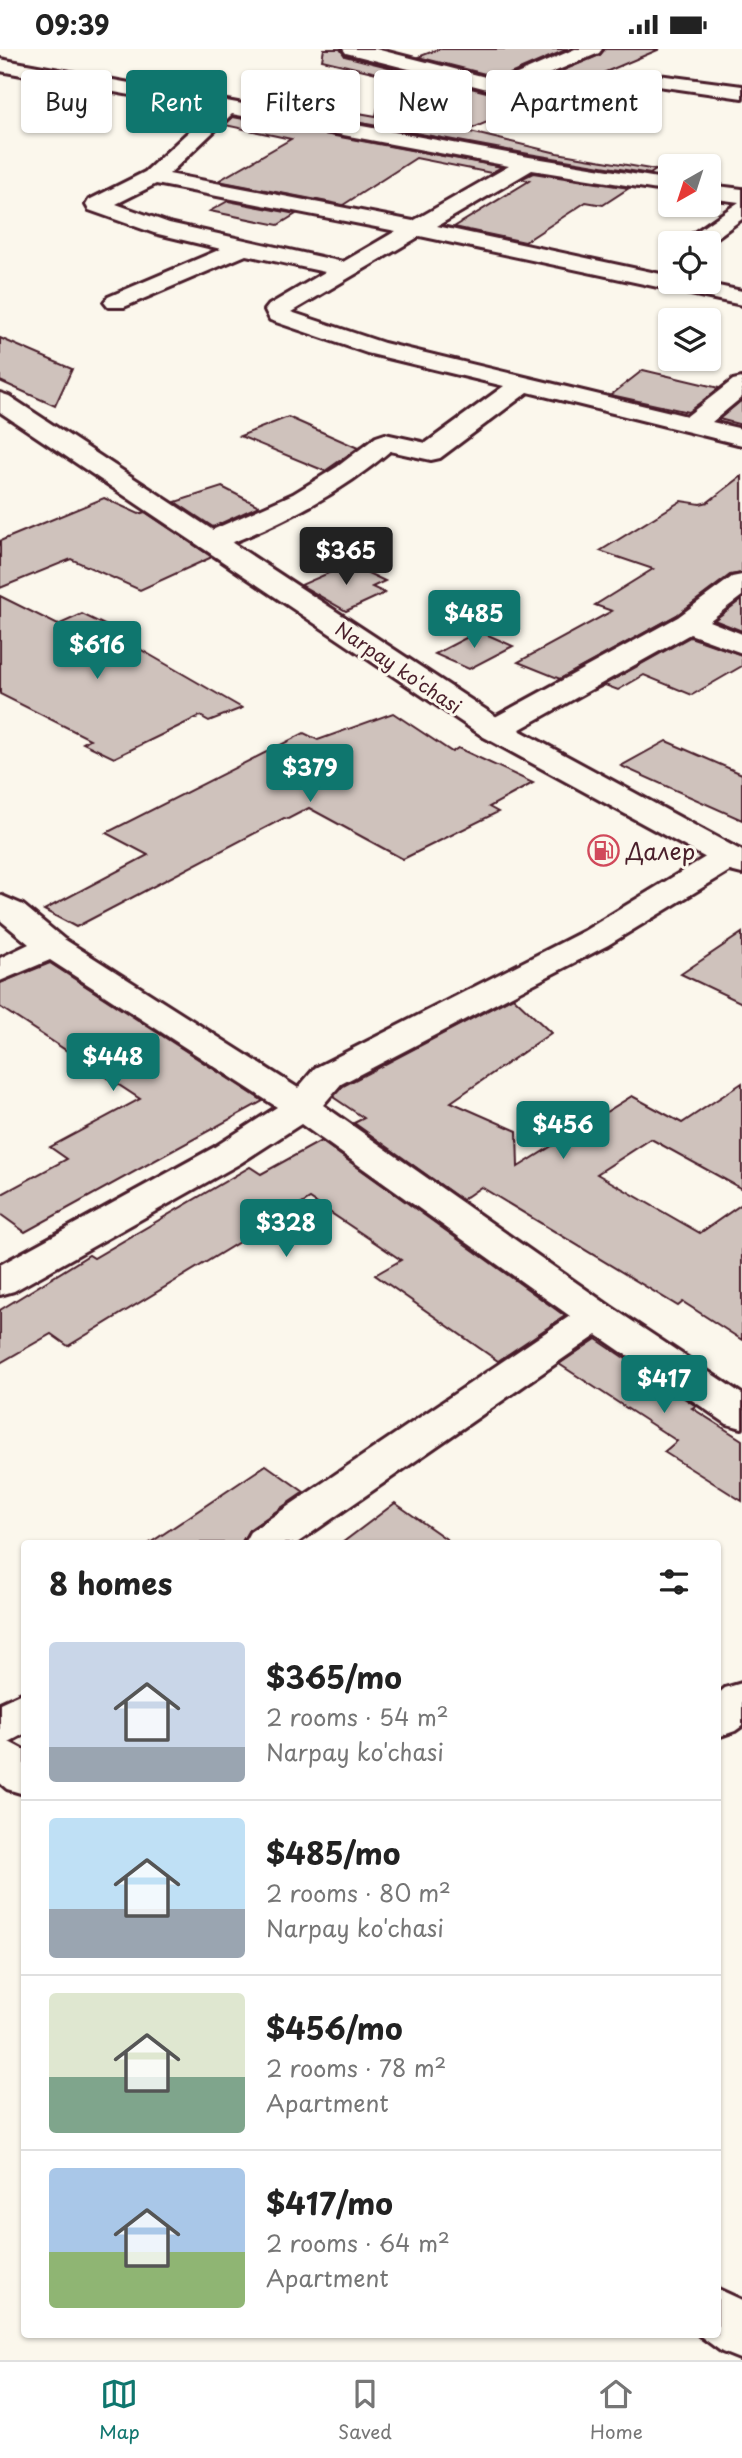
<!DOCTYPE html>
<html lang="en">
<head>
<meta charset="utf-8">
<style>
	:root { --surface:#fff; --page:#f6f6f6; --text:#222; --muted:#767676; --line:#e0e0e0; --accent:#0f766e }
	body { margin:0; font-family:"Playpen Sans",sans-serif; background:var(--page); color:var(--text); height:100vh; display:flex; flex-direction:column; font-size:26px; white-space:nowrap }
	* { box-sizing:border-box; margin:0 }
	p { font-size:23px; color:var(--muted) }
	.icon { flex:none; width:38px; height:38px; fill:none; stroke:currentColor; stroke-width:2; stroke-linecap:round; stroke-linejoin:round }
	.map { position:relative; flex:1; overflow:hidden }
	.sheet { position:absolute; left:21px; top:1491px; width:700px; height:798px; display:flex; flex-direction:column; background:var(--surface); border-radius:7px; box-shadow:0 2px 5px #0004 }
	.sheet>* { flex:none }
	.banner { position:absolute; left:21px; top:21px; width:700px; height:63px; display:flex; gap:14px }
	.needle { width:46px; rotate:219deg }
	.tools { position:absolute; left:658px; top:105px; display:grid; gap:14px }
	.tools a { display:grid; place-items:center; width:63px; height:63px; border-radius:7px; background:var(--surface); box-shadow:0 2px 5px #0004; font-size:35px }
	.price { position:absolute; translate:-50% -60px; padding:0 16px; border-radius:7px; background:var(--accent); color:#fff; font-size:23px; line-height:46px; filter:drop-shadow(0 2px 4px #0008) }
	.price::after { content:''; position:absolute; left:50%; top:42px; width:21px; height:16px; margin-left:-10px; background:inherit; clip-path:polygon(0 0,100% 0,50% 100%) }
	.price.on { background:#222; color:#fff }
	ul { padding:0; list-style:none }
	li { display:flex; align-items:center; gap:21px; height:175px; padding:0 28px }
	li+li { border-top:2px solid var(--line) }
	li span { display:grid; place-items:center; flex:none; width:196px; height:140px; border-radius:7px; color:#555 }
	li>.icon { margin-inline-start:auto }
	span .icon { width:84px; height:84px; fill:#fffc; stroke-width:1 }
	li b { font-size:30px }
	h2 { display:flex; justify-content:space-between; align-items:center; height:84px; padding:0 28px; font-size:30px }
	.pill { padding:0 24px; border-radius:7px; background:var(--surface); box-shadow:0 2px 5px #0004; font-size:24px; line-height:63px }
	.pill.on { background:var(--accent); color:#fff }
	.status { display:flex; justify-content:space-between; align-items:center; height:49px; padding:0 35px; background:var(--surface); direction:ltr }
	.status svg { height:19px; fill:currentColor }
	.tabs { display:flex; justify-content:space-around; align-items:center; height:98px; border-top:2px solid var(--line); background:var(--surface); font-size:19px; color:var(--muted) }
	.tabs a { display:grid; justify-items:center; gap:4px }
	.tabs .on { color:var(--accent) }
	.map>svg:first-child { display:block }
	.building { fill:#cfc2bc; stroke:#4a1f2b; stroke-width:2 }
	.lines { fill:none; stroke-linecap:round; stroke-linejoin:round }
	.street-casing { stroke:#4a1f2b; stroke-width:6 }
	.secondary-casing { stroke:#4a1f2b; stroke-width:6 }
	.street { fill:#fbf7ec; fill-rule:evenodd }
	.secondary { fill:#fbf7ec; fill-rule:evenodd }
	.labels { text-anchor:middle; dominant-baseline:central; stroke-width:6; stroke-linejoin:round; paint-order:stroke }
	.far-street-label { font-size:19px; fill:#4a1f2b; stroke:#fbf7ec }
	.poi-label { font-size:23px; fill:#4a1f2b; stroke:#fbf7ec; text-anchor:start }
</style>
</head>
<body>
<div class="status"><b>09:39</b><svg viewBox="0 0 49 12"><path d="M0 12V9h3v3zM5 12V6h3v6zM10 12V3h3v9zM15 12V0h3v12zM26 1h20v11H26zM47 4h2v5h-2z"/></svg></div>
<div class="map">
<svg width="742" height="2311" viewBox="0 0 742 2311">
	<rect width="100%" height="100%" fill="#fbf7ec"/>
	<filter id="ink" filterUnits="userSpaceOnUse"><feTurbulence type="fractalNoise" baseFrequency=".0143" numOctaves="2"/><feDisplacementMap in="SourceGraphic" scale="14" xChannelSelector="R" yChannelSelector="G"/><feConvolveMatrix kernelMatrix="1 2 1 2 8 2 1 2 1" color-interpolation-filters="sRGB"/></filter>
	<g filter="url(#ink)">
		<g class="building">
			<path d="M324,0h16l5,7 157,40 98,-41 5,-6h55l-194,82 91,22 99,17 -6,4 -121,-20 -270,-50 14,-6 103,18 9,-41 -63,-15z"/>
			<path d="M439,0h129l-67,29 -83,-21z"/>
			<path d="M233,68l269,50 -11,6 -75,-15 -73,47 -125,-24 73,-42 -66,-14z"/>
			<path d="M533,124l96,15 -26,17 -17,-3 -61,40 -71,-15 75,-46 -8,-2z"/>
			<path d="M228,152l68,13 -18,11 -68,-14z"/>
			<path d="M0,289l72,31 -17,37 -55,-25z"/>
			<path d="M643,321l76,18 -31,24 -77,-17z"/>
			<path d="M742,351v25l-23,-6z"/>
			<path d="M288,368l70,31 -33,23 -85,-35z"/>
			<path d="M742,427v97l-12,2 -53,40 -117,64 -42,-17 94,-51 -17,-6 58,-36 -53,-18 81,-50 19,3 8,-2z"/>
			<path d="M222,438l37,19 -46,21 -38,-25z"/>
			<path d="M104,449l35,16 6,-2 67,45 -72,33 -69,-31 -71,29v-47z"/>
			<path d="M349,515l36,17 -13,6 13,6 -39,18 -45,-26z"/>
			<path d="M0,547l58,29 24,-11 35,17 -5,2 130,75 -33,13 -9,-5 -86,42 -31,-15 7,-4 -90,-45z"/>
			<path d="M742,550v32l-28,-11z"/>
			<path d="M479,582l34,15 -44,23 -34,-15z"/>
			<path d="M690,588l52,18v11l-50,29 -48,-20 -26,15 -13,-5 -12,6z"/>
			<path d="M393,664l59,39 6,-4 75,35 -44,24 9,5 -95,47 -94,-51 -21,11 -4,-1 -208,109 -32,-17 104,-55 -42,-22 198,-100 14,7z"/>
			<path d="M666,692l76,33v46l-121,-54z"/>
			<path d="M742,884v70l-61,-29z"/>
			<path d="M50,914l213,138 -238,131 -25,-18v-19l67,-36 -17,-12 90,-48 -140,-92v-24z"/>
			<path d="M513,948l38,36 -100,69 66,29 1,36 114,-71 50,27 60,-40v106l-91,-50 -54,35 103,59 42,-29v136l-59,-38 -5,4 -197,-119 -19,13 -108,-77 10,-5 -31,-21 10,-11z"/>
			<path d="M321,1092l244,175 -67,45 -123,-86 26,-15 -91,-61 -242,147 -17,-12 -51,29v-53l89,-55 5,3 156,-91 11,7z"/>
			<path d="M596,1290l100,67 -4,2 50,32v61l-78,-49 13,-11 -118,-77z"/>
			<path d="M266,1416l38,27 -55,38 -8,13h-91z"/>
			<path d="M395,1454l57,40h-110z"/>
		</g>
		<g class="lines">
			<defs>
				<g id="street">
					<path d="M343,0h33l125,32 74,-32h27l-3,4 -96,40 -157,-40z"/>
					<path d="M0,10l529,98 141,23v12l-138,-22 -95,56 233,50v6h29l43,9v14l-322,-69 -129,76 93,31 303,73 46,-36 9,-2v19l-30,25 30,7v16l-214,-53 -88,66 -9,2 -41,-9c-50,43 -108,72 -169,96l-10,2 -10,-2 -4,-6 4,-6 92,-41 44,-27 39,-30 9,-3 41,9 78,-57 -137,-33 -97,-33 -5,-10 4,-5 56,-33 -79,-17 -122,52h-16l-4,-5 4,-5 113,-48 -67,-16 -65,-23 -3,-5 3,-5 56,-28 67,-62 -212,-39zM232,65l277,52 -96,55 -244,-47zM156,135l240,47 -53,31 -174,-39 -53,-19z"/>
					<path d="M658,26l84,11v12l-91,-13 -3,-4 3,-4z"/>
					<path d="M709,136l33,4v30l-33,24h-25l3,-5 52,-36 -30,-4z"/>
					<path d="M742,526v21l-33,25 33,13v19l-52,-19 -184,103 -11,2 -11,-2 -4,-7 4,-7 194,-106 54,-40z"/>
					<path d="M729,798l12,3v14l-133,81 -267,139 -18,21 288,202 131,87v34l-15,-4 -130,-89 -300,208h-53l6,-11 320,-216 -269,-192 -62,40 -225,127 -14,4v-30l213,-117 64,-41 -227,-147 -50,21v-23l29,-14 -29,-24v-25l23,10 41,34 234,149 17,-20 269,-137 133,-81z"/>
					<path d="M742,1634v43l-7,5 -17,6v-43l7,-6z"/>
					<path d="M24,1643v42l-15,8 15,8v44l-17,-5 -7,-6v-80z"/>
					<path d="M718,2240l24,11v60l-20,-8 -23,-17h19z"/>
				</g>
				<path id="secondary" d="M0,344l9,3 497,327 236,128v23l-12,-3 -246,-134 -484,-325z"/>
			</defs>
			<use href="#street" class="street-casing"/>
			<use href="#secondary" class="secondary-casing"/>
			<use href="#street" class="street"/>
			<use href="#secondary" class="secondary"/>
		</g>
	</g>
	<defs>
		<symbol id="fuel-ring" viewBox="-11 -11 22 22"><circle r="9.5" fill="#fbf7ec" stroke="#d1495b" stroke-width="1.5"/><path d="M-5.5-6h7V0h2V4h1.3V-2.5L3-4.5l.8-.8L6-3V5H2.5V1h-1V6h-7ZM-4.2-4.7v3.2H.2V-4.7Z" fill="#d1495b"/></symbol>
	</defs>
	<g fill-rule="evenodd">
		<use href="#fuel-ring" x="586" y="784" width="35" height="35"/>
	</g>
	<g class="labels">
		<g class="far-street-label">
			<text transform="translate(399 618) rotate(34)">Narpay ko'chasi</text>
		</g>
		<g class="poi-label">
			<text x="626" y="801">Далер</text>
		</g>
	</g>
</svg>
<div class="tools">
<a><svg class="needle" viewBox="-14 -14 28 28"><path d="M0-13l5 13h-10z" fill="#e53935"/><path d="M0 13l5-13h-10z" fill="#767676"/></svg></a>
<a><svg class="icon" aria-label="locate" viewBox="0 0 24 24"><circle cx="12" cy="12" r="6"/><path d="M12 2v4M12 18v4M2 12h4M18 12h4"/></svg></a>
<a><svg class="icon" aria-label="layers" viewBox="0 0 24 24"><path d="M12 4l9 5-9 5-9-5zM3 14l9 5 9-5"/></svg></a>
</div>
<b class="price on" style="left:346px;top:538px">$365</b>
<b class="price" style="left:474px;top:601px">$485</b>
<b class="price" style="left:97px;top:632px">$616</b>
<b class="price" style="left:310px;top:755px">$379</b>
<b class="price" style="left:113px;top:1044px">$448</b>
<b class="price" style="left:563px;top:1112px">$456</b>
<b class="price" style="left:286px;top:1210px">$328</b>
<b class="price" style="left:664px;top:1366px">$417</b>
<div class="banner">
<a class="pill">Buy</a>
<a class="pill on">Rent</a>
<a class="pill">Filters</a>
<a class="pill">New</a>
<a class="pill">Apartment</a>
</div>
<section class="sheet">
<h2>8 homes<svg class="icon" aria-label="filters" viewBox="0 0 24 24"><path d="M4 7h16M4 17h16"/><circle cx="9" cy="7" r="2"/><circle cx="15" cy="17" r="2"/></svg></h2>
<ul>
<li><span style="background:linear-gradient(#c9d6e8 75%,#9aa5b1 0)"><svg class="icon" aria-label="home" viewBox="0 0 24 24"><path d="M3 11l9-7 9 7M6 9v11h12V9"/></svg></span><div><b>$365/mo</b><p>2 rooms · 54 m²</p><p>Narpay ko'chasi</p></div></li>
<li><span style="background:linear-gradient(#bfe0f5 65%,#9aa5b1 0)"><svg class="icon" aria-label="home" viewBox="0 0 24 24"><path d="M3 11l9-7 9 7M6 9v11h12V9"/></svg></span><div><b>$485/mo</b><p>2 rooms · 80 m²</p><p>Narpay ko'chasi</p></div></li>
<li><span style="background:linear-gradient(#dfe7d0 60%,#7fa58c 0)"><svg class="icon" aria-label="home" viewBox="0 0 24 24"><path d="M3 11l9-7 9 7M6 9v11h12V9"/></svg></span><div><b>$456/mo</b><p>2 rooms · 78 m²</p><p>Apartment</p></div></li>
<li><span style="background:linear-gradient(#a9c7e8 60%,#8fb573 0)"><svg class="icon" aria-label="home" viewBox="0 0 24 24"><path d="M3 11l9-7 9 7M6 9v11h12V9"/></svg></span><div><b>$417/mo</b><p>2 rooms · 64 m²</p><p>Apartment</p></div></li>
</ul>
</section>
</div>
<nav class="tabs">
<a class="on"><svg class="icon" aria-label="map" viewBox="0 0 24 24"><path d="M3 6l6-2 6 2 6-2v14l-6 2-6-2-6 2zM9 4v14M15 6v14"/></svg>Map</a>
<a><svg class="icon" aria-label="saved" viewBox="0 0 24 24"><path d="M7 4h10v16l-5-4-5 4z"/></svg>Saved</a>
<a><svg class="icon" aria-label="home" viewBox="0 0 24 24"><path d="M3 11l9-7 9 7M6 9v11h12V9"/></svg>Home</a>
</nav>
</body>
</html>
